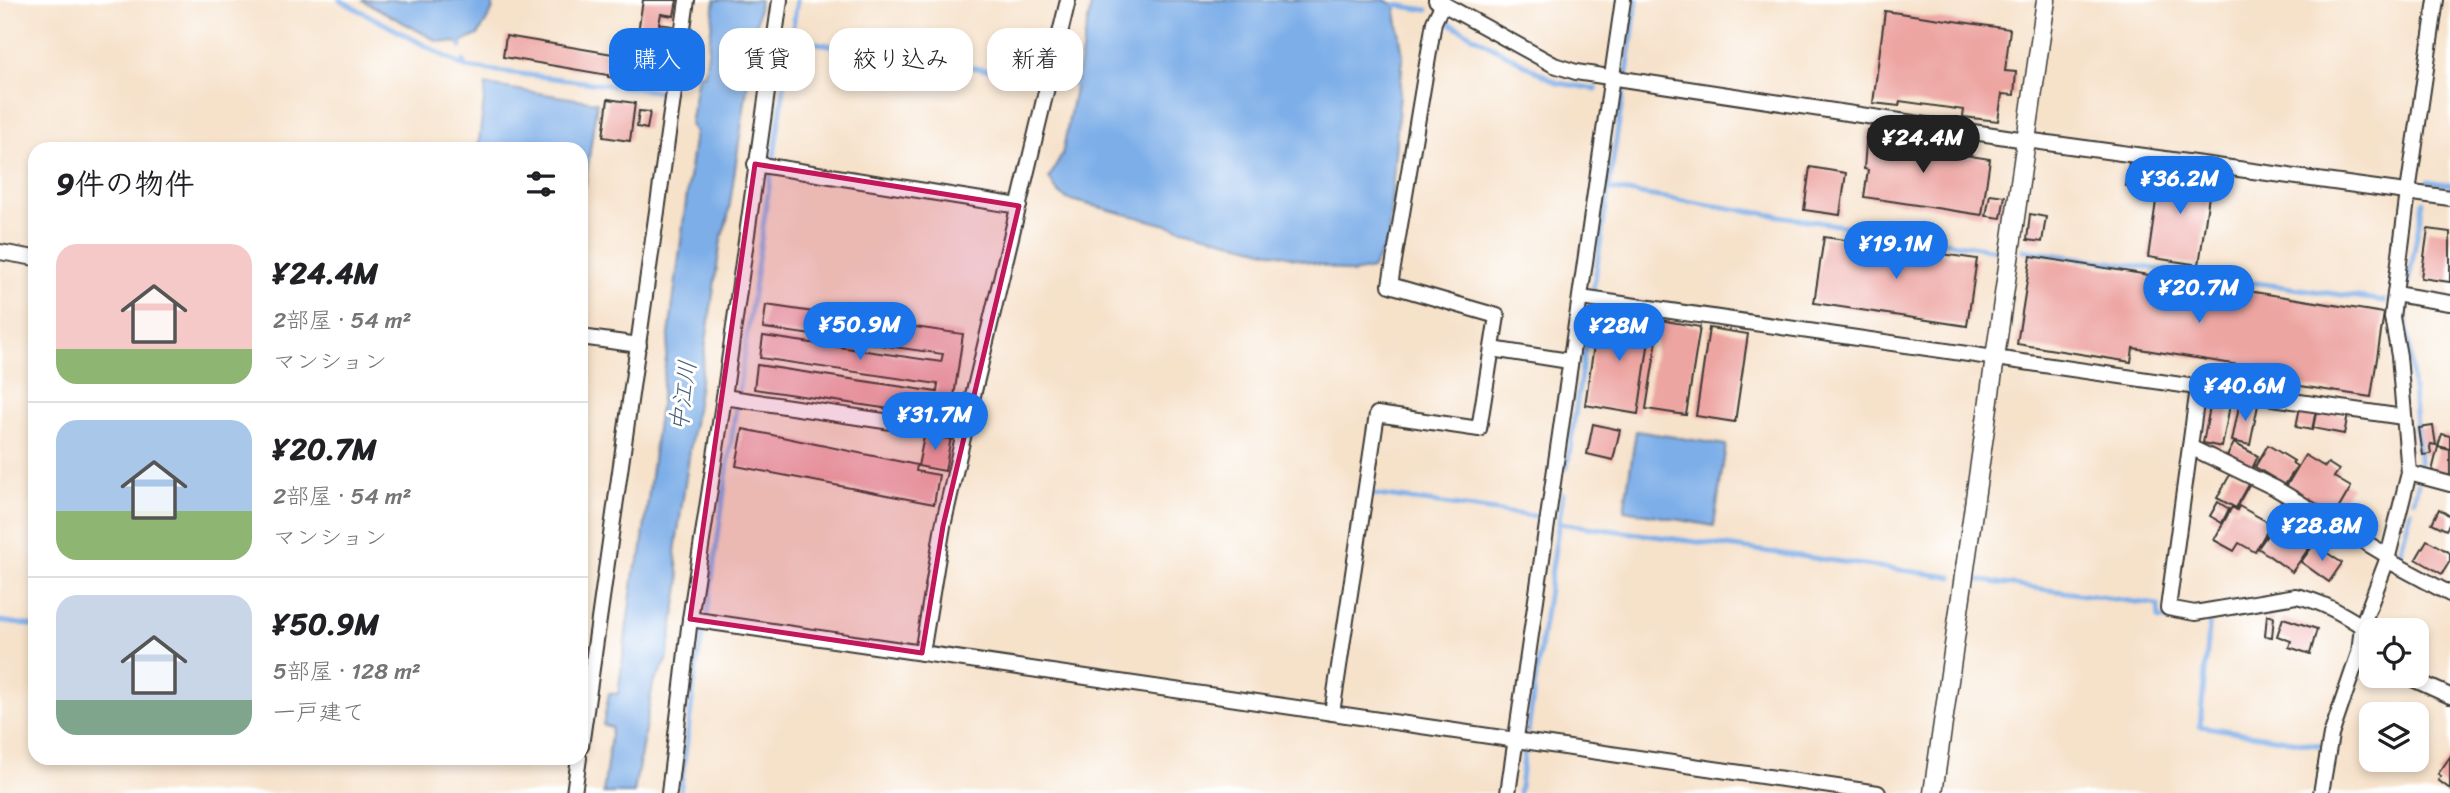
<!DOCTYPE html>
<html lang="ja">
<head>
<meta charset="utf-8">
<style>
	:root { --surface:#fff; --page:#f6f6f6; --text:#202124; --muted:#757577; --line:#e0e0e0; --accent:#1a73e8 }
	body { margin:0; font-family:Sriracha,"Klee One",sans-serif; background:var(--page); color:var(--text); height:100vh; display:flex; flex-direction:column; font-size:26px; white-space:nowrap }
	* { box-sizing:border-box; margin:0 }
	p { font-size:23px; color:var(--muted) }
	.icon { flex:none; width:38px; height:38px; fill:none; stroke:currentColor; stroke-width:2; stroke-linecap:round; stroke-linejoin:round }
	.map { position:relative; flex:1; overflow:hidden }
	.side { position:absolute; left:28px; top:142px; width:560px; height:623px; display:flex; flex-direction:column; background:var(--surface); border-radius:21px; box-shadow:0 4px 10px #0003 }
	.side>* { flex:none }
	.banner { position:absolute; left:609px; top:28px; width:665px; height:63px; display:flex; gap:14px }
	.tools { position:absolute; left:2359px; top:618px; display:grid; gap:14px }
	.tools a { display:grid; place-items:center; width:70px; height:70px; border-radius:14px; background:var(--surface); box-shadow:0 4px 10px #0003; font-size:35px }
	.price { position:absolute; translate:-50% -60px; padding:0 16px; border-radius:24px; background:var(--accent); color:#fff; font-size:23px; line-height:46px; filter:drop-shadow(0 2px 4px #0008) }
	.price::after { content:''; position:absolute; left:50%; top:42px; width:21px; height:16px; margin-left:-10px; background:inherit; clip-path:polygon(0 0,100% 0,50% 100%) }
	.price.on { background:#222; color:#fff }
	ul { padding:0; list-style:none }
	li { display:flex; align-items:center; gap:21px; height:175px; padding:0 28px }
	li+li { border-top:2px solid var(--line) }
	li span { display:grid; place-items:center; flex:none; width:196px; height:140px; border-radius:21px; color:#555 }
	li>.icon { margin-inline-start:auto }
	span .icon { width:84px; height:84px; fill:#fffc; stroke-width:1 }
	li b { font-size:30px }
	h2 { display:flex; justify-content:space-between; align-items:center; height:84px; padding:0 28px; font-size:30px }
	.chip { padding:0 24px; border-radius:21px; background:var(--surface); box-shadow:0 4px 10px #0003; font-size:24px; line-height:63px }
	.chip.on { background:var(--accent); color:#fff }
	.map>svg:first-child { display:block }
	.water { fill:#7daee8; stroke:#4c6582; stroke-width:2 }
	.lines { fill:none; stroke-linecap:round; stroke-linejoin:round }
	.stream { stroke:#7daee8; stroke-width:5 }
	.building { fill:#eda5a2 }
	.minor-casing { stroke:#3d3a36; stroke-width:18 }
	.tertiary-casing { stroke:#3d3a36; stroke-width:21 }
	.minor { stroke:#fff; stroke-width:14 }
	.tertiary { stroke:#fff; stroke-width:18 }
	.marked { fill:#c2185b; fill-opacity:0.2; stroke:#c2185b; stroke-width:5; stroke-linejoin:round }
	.labels { text-anchor:middle; dominant-baseline:central; stroke-width:6; stroke-linejoin:round; paint-order:stroke }
	.water-label { font-size:24px; font-style:italic; fill:#485e78; stroke:#fff }
</style>
</head>
<body>
<div class="map">
<svg width="2450" height="793" viewBox="0 0 2450 793">
	<rect width="100%" height="100%" fill="#fff"/>
	<filter id="ink" filterUnits="userSpaceOnUse"><feTurbulence type="fractalNoise" baseFrequency=".0143" numOctaves="2"/><feDisplacementMap in="SourceGraphic" scale="14" xChannelSelector="R" yChannelSelector="G"/><feConvolveMatrix kernelMatrix="1 2 1 2 8 2 1 2 1" color-interpolation-filters="sRGB"/></filter>
	<filter id="wash" filterUnits="userSpaceOnUse"><feTurbulence type="fractalNoise" baseFrequency=".00686" numOctaves="4" result="noise"/><feDisplacementMap in="SourceGraphic" scale="28" xChannelSelector="R" yChannelSelector="G"/><feGaussianBlur stdDeviation="1.57" result="paint"/><feColorMatrix in="noise" values="0 0 0 0 0 0 0 0 0 0 0 0 0 0 0 0 0 1.4 0 .05"/><feComposite in="paint" operator="in"/></filter>
	<g filter="url(#wash)">
		<rect width="100%" height="100%" fill="#f6e1c9"/>
		<g class="water">
			<path d="M362,0h132l-2,11 -14,24 -18,8 -23,-2z"/>
			<path d="M715,0h45l-32,217 -7,23 -46,312 5,29 -13,80 -14,23 -19,109h-31l9,-66 -9,-2 6,-32 9,1 16,-122 7,-18 54,-423 -5,-6 8,-51h7z"/>
			<path d="M1092,0h293l10,5 8,51 -15,185 -16,28 -20,4 -285,-74 -10,-8 -8,-13 13,-23z"/>
			<path d="M486,85l111,17 -12,84 -4,-1v-36h-103z"/>
			<path d="M1636,431l90,14 -12,81 -90,-16z"/>
		</g>
		<g class="lines">
			<g class="stream">
				<path d="M340,0l125,67"/>
				<path d="M1395,5l32,5"/>
				<path d="M1444,20l114,63 38,6"/>
				<path d="M791,39l247,39"/>
				<path d="M460,43l1,4"/>
				<path d="M464,61l1,6 198,25"/>
				<path d="M1627,73l10,-73"/>
				<path d="M1057,81l19,3"/>
				<path d="M773,163l24,-163"/>
				<path d="M2426,187l2,-6 22,4"/>
				<path d="M1608,189l389,61"/>
				<path d="M2023,250l362,51"/>
				<path d="M2407,290l16,-88"/>
				<path d="M1593,291l31,-203"/>
				<path d="M2405,302l15,167"/>
				<path d="M738,396l33,-223"/>
				<path d="M1567,468l24,-160"/>
				<path d="M1371,494l169,23"/>
				<path d="M2414,500l4,-16"/>
				<path d="M1559,523l393,54"/>
				<path d="M2400,553l11,-42"/>
				<path d="M1976,580l182,25 1,14h51l-10,107 123,20"/>
				<path d="M707,615l29,-208"/>
				<path d="M0,621l35,5"/>
				<path d="M1528,731l35,-237"/>
				<path d="M680,793l18,-137 6,-27"/>
				<path d="M1519,793l6,-43"/>
			</g>
		</g>
		<g id="blocks">
			<g class="building">
				<path d="M643,0h34l-3,16 -13,-2 -2,10 14,2 -4,21 -13,-2 -1,4 -19,-4z"/>
				<path d="M1885,11l125,18 -5,42 11,1 -2,23 -12,-1 -4,27 -35,-4 1,-7 -64,-9 -1,5 -26,-3z"/>
				<path d="M506,36l160,27 -3,17 -21,-3 -1,6 -33,-6v-2l-105,-18z"/>
				<path d="M608,99l27,4 -5,38 -27,-4z"/>
				<path d="M639,111l11,1 -3,17 -10,-2z"/>
				<path d="M1882,126l16,2 9,18 83,13 -8,56 -118,-18 4,-27 -4,-1 3,-39 11,1z"/>
				<path d="M2129,163l19,2 -4,24 -18,-3z"/>
				<path d="M1810,167l36,6 -6,42 -36,-5z"/>
				<path d="M2161,167l51,8 -13,90 -51,-8z"/>
				<path d="M1990,194l15,2 -4,22 -15,-2z"/>
				<path d="M2030,214l16,3 -4,25 -15,-2z"/>
				<path d="M2428,229l22,3v50l-29,-4z"/>
				<path d="M1824,237l153,22 -10,67 -153,-23z"/>
				<path d="M2031,256l353,57 -13,84 -115,-18 2,-11 -125,-20 -2,14 -114,-18z"/>
				<path d="M766,305l197,29 -12,84 -197,-29 3,-24 180,27 1,-8 -178,-26 3,-22 178,26 2,-8 -180,-26z"/>
				<path d="M1599,312l53,8 -14,94 -53,-9z"/>
				<path d="M1660,320l40,7 -14,88 -40,-6z"/>
				<path d="M1709,328l39,6 -13,88 -39,-6z"/>
				<path d="M2212,397l19,3 -9,47 -19,-4z"/>
				<path d="M2240,401l18,4 -8,40 -18,-4z"/>
				<path d="M2300,407l16,3 -4,20 -16,-3z"/>
				<path d="M2317,408l31,7 -4,19 -31,-6z"/>
				<path d="M1593,424l27,6 -7,30 -26,-6z"/>
				<path d="M2433,426l3,19 -5,-1 -1,3 1,7 -8,1 -4,-27z"/>
				<path d="M743,429l174,36 -1,6 23,4 -5,29 -198,-38z"/>
				<path d="M925,432l26,5 -6,34 -27,-5z"/>
				<path d="M2442,434l8,2v13l-12,-3z"/>
				<path d="M2234,443l24,13 -6,13 -25,-13z"/>
				<path d="M2268,445l26,16 -2,2 5,3 -12,19 -30,-18z"/>
				<path d="M2438,447l12,3v26l-18,-5z"/>
				<path d="M2305,455l20,12 3,-4 11,7 -5,7 17,10 -17,29 -48,-29z"/>
				<path d="M2232,471l19,10 -15,27 -19,-10z"/>
				<path d="M2218,502l11,7 -7,14 -12,-7z"/>
				<path d="M2239,506l32,18 -16,28 -16,-9 -5,8 -20,-11 18,-33 5,3z"/>
				<path d="M2439,509l11,7v7l-4,7 -14,-7z"/>
				<path d="M2280,517l34,24 -22,31 -34,-24z"/>
				<path d="M2427,540l23,13v8l-8,13 -26,-15z"/>
				<path d="M2314,544l28,19 -13,19 -28,-20z"/>
				<path d="M2267,615l7,2 -2,20 -7,-1z"/>
				<path d="M2283,618l34,11 -7,25 -21,-7 2,-6 -14,-5z"/>
				<path d="M2450,757v32l-12,-9 3,-4 -3,-2z"/>
			</g>
		</g>
	</g>
	<g filter="url(#ink)">
		<use href="#blocks" fill-opacity="0" stroke="#3d3a36" stroke-width="2"/>
		<g class="lines">
			<defs>
				<g id="minor">
					<path d="M1436,0l118,65 22,7 450,68 424,58"/>
					<path d="M755,164l264,42"/>
					<path d="M0,252l35,6"/>
					<path d="M2395,294l55,9"/>
					<path d="M1581,298l822,119"/>
					<path d="M581,337l58,8"/>
					<path d="M1492,349l77,12"/>
					<path d="M2198,388l-30,220 27,5 101,-17c25,5 45,17 66,30"/>
					<path d="M724,397l240,36"/>
					<path d="M2190,447l85,41 113,68"/>
					<path d="M2409,473l41,11"/>
					<path d="M2387,560l63,34"/>
					<path d="M690,619l1188,174"/>
					<path d="M922,653l21,-127 21,-93 104,-433"/>
					<path d="M2406,676l44,20"/>
					<path d="M1332,713l45,-299 102,15 18,-113 -107,-31 44,-263 9,-19"/>
					<path d="M581,746l106,-746"/>
					<path d="M574,793l5,-35"/>
					<path d="M669,793l21,-174 34,-222 56,-397"/>
					<path d="M1508,793l115,-793"/>
					<path d="M2321,793l10,-58 28,-82 3,-27 25,-66 22,-87 -10,-117 -7,-39 16,-125 28,-192"/>
				</g>
				<path id="tertiary" d="M1933,793l113,-793"/>
			</defs>
			<use href="#minor" class="minor-casing"/>
			<use href="#tertiary" class="tertiary-casing"/>
			<use href="#minor" class="minor"/>
			<use href="#tertiary" class="tertiary"/>
		</g>
	</g>
	<path class="marked" d="M755,164l264,42 -76,320 -21,127 -232,-34z"/>
	<g class="labels">
		<g class="water-label">
			<text transform="translate(683 396) rotate(-82)">中江川</text>
		</g>
	</g>
</svg>
<div class="tools">
<a><svg class="icon" aria-label="locate" viewBox="0 0 24 24"><circle cx="12" cy="12" r="6"/><path d="M12 2v4M12 18v4M2 12h4M18 12h4"/></svg></a>
<a><svg class="icon" aria-label="layers" viewBox="0 0 24 24"><path d="M12 4l9 5-9 5-9-5zM3 14l9 5 9-5"/></svg></a>
</div>
<b class="price on" style="left:1923px;top:175px">¥24.4M</b>
<b class="price" style="left:2180px;top:216px">¥36.2M</b>
<b class="price" style="left:1896px;top:281px">¥19.1M</b>
<b class="price" style="left:2199px;top:325px">¥20.7M</b>
<b class="price" style="left:860px;top:362px">¥50.9M</b>
<b class="price" style="left:1619px;top:363px">¥28M</b>
<b class="price" style="left:2245px;top:423px">¥40.6M</b>
<b class="price" style="left:935px;top:452px">¥31.7M</b>
<b class="price" style="left:2322px;top:563px">¥28.8M</b>
<div class="banner">
<a class="chip on">購入</a>
<a class="chip">賃貸</a>
<a class="chip">絞り込み</a>
<a class="chip">新着</a>
</div>
<section class="side">
<h2>9件の物件<svg class="icon" aria-label="filters" viewBox="0 0 24 24"><path d="M4 7h16M4 17h16"/><circle cx="9" cy="7" r="2"/><circle cx="15" cy="17" r="2"/></svg></h2>
<ul>
<li><span style="background:linear-gradient(#f6c9c9 75%,#8fb573 0)"><svg class="icon" aria-label="home" viewBox="0 0 24 24"><path d="M3 11l9-7 9 7M6 9v11h12V9"/></svg></span><div><b>¥24.4M</b><p>2部屋 · 54 m²</p><p>マンション</p></div></li>
<li><span style="background:linear-gradient(#a9c7e8 65%,#8fb573 0)"><svg class="icon" aria-label="home" viewBox="0 0 24 24"><path d="M3 11l9-7 9 7M6 9v11h12V9"/></svg></span><div><b>¥20.7M</b><p>2部屋 · 54 m²</p><p>マンション</p></div></li>
<li><span style="background:linear-gradient(#c9d6e8 75%,#7fa58c 0)"><svg class="icon" aria-label="home" viewBox="0 0 24 24"><path d="M3 11l9-7 9 7M6 9v11h12V9"/></svg></span><div><b>¥50.9M</b><p>5部屋 · 128 m²</p><p>一戸建て</p></div></li>
</ul>
</section>
</div>
</body>
</html>
